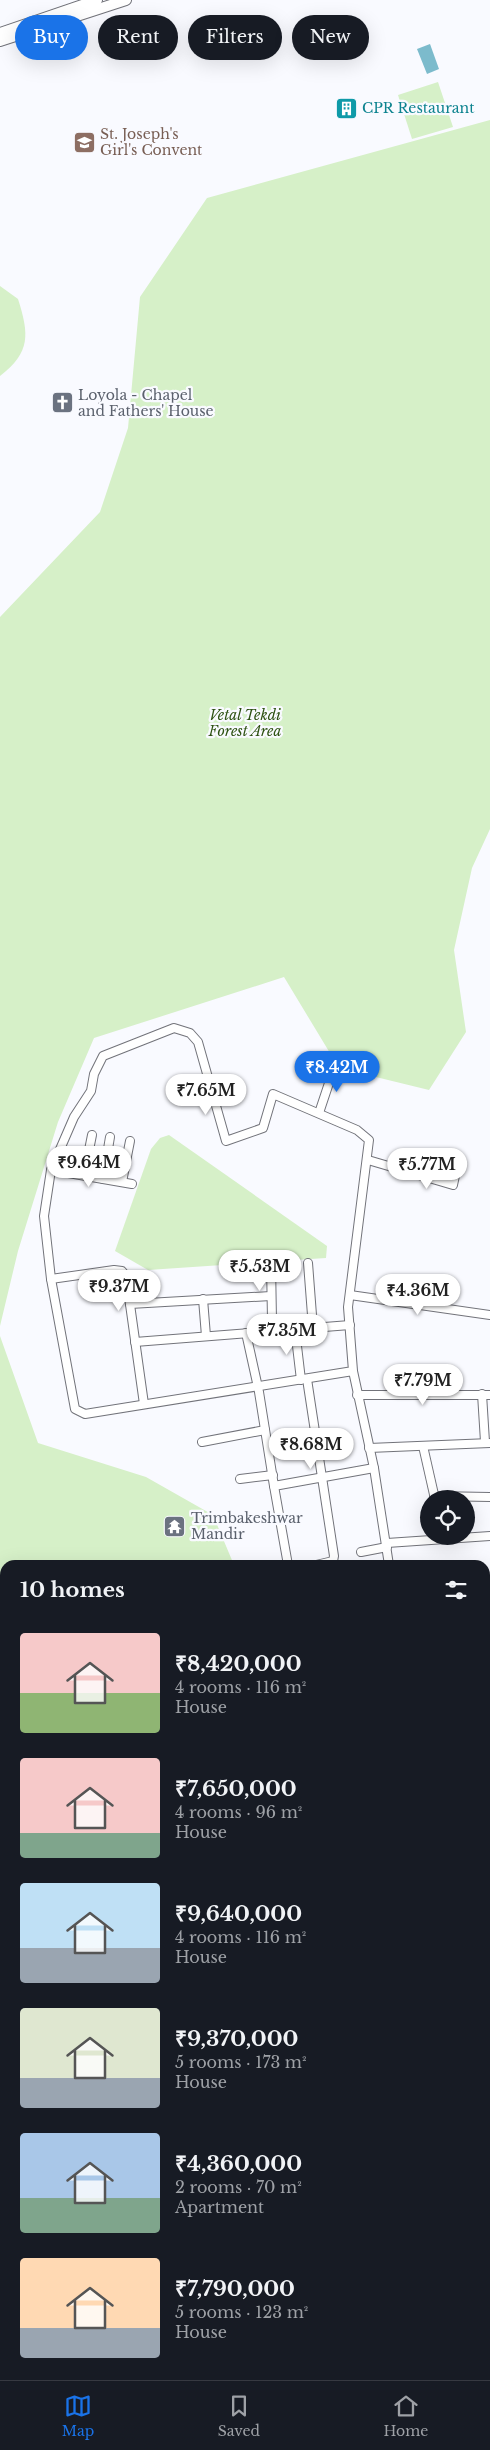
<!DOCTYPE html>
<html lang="en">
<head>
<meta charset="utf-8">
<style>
	:root { --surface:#171b24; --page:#20242c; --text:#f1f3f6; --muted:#9ea1a6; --line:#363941; --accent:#1a73e8 }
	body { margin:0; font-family:"Libre Baskerville",serif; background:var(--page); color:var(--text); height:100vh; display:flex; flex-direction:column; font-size:19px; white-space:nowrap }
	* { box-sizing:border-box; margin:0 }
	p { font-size:16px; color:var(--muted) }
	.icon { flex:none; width:28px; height:28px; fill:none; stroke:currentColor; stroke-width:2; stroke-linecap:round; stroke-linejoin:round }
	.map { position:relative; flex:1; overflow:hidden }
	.drawer { position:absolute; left:0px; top:1560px; width:490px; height:820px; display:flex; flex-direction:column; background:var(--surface); border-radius:15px 15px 0 0; box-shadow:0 5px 20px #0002 }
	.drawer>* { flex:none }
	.banner { position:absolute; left:15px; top:15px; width:460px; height:45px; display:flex; gap:10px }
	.controls { position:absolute; left:420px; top:1490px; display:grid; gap:10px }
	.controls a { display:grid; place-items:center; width:55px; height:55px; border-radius:50%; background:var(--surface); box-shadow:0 5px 20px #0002; font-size:25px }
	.price { position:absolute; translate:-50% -42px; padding:0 11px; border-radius:18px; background:#fff; color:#222; font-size:16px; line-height:32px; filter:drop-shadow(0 1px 2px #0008) }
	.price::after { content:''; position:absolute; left:50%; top:30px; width:15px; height:11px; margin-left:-8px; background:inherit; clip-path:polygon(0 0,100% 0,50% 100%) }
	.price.active { background:var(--accent); color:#fff }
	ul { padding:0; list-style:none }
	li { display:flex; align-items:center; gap:15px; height:125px; padding:0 20px }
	li span { display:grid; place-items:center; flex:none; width:140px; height:100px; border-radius:5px; color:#555 }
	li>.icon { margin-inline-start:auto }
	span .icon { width:60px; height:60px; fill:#fffc; stroke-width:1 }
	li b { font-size:21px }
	h2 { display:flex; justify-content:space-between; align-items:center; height:60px; padding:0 20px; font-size:21px }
	.pill { padding:0 18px; border-radius:22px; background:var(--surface); box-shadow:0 5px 20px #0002; font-size:18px; line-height:45px }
	.pill.active { background:var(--accent); color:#fff }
	.menu { display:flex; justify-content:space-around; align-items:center; height:70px; border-top:1px solid var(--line); background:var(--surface); font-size:14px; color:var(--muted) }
	.menu a { display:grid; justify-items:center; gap:2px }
	.menu .active { color:var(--accent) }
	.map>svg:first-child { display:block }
	.green { fill:#d6f0c8 }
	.water { fill:#7cbbcc }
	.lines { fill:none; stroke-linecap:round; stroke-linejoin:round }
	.minor-casing { stroke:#72737a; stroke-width:10 }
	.tertiary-casing { stroke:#72737a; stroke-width:11 }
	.secondary-casing { stroke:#72737a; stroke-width:12 }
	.minor { stroke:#fff; stroke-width:8 }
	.tertiary { stroke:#fff; stroke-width:9 }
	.secondary { stroke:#fff; stroke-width:10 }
	.labels { text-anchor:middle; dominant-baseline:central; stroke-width:4.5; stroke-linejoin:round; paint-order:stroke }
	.culture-label { font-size:14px; fill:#0d838f; stroke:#f9faff; text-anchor:start }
	.education-label { font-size:14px; fill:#785e54; stroke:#f9faff; text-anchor:start }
	.worship-label { font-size:14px; fill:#5b616d; stroke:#f9faff; text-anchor:start }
	.park-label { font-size:14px; font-style:italic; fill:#2e5213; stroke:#f9faff }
</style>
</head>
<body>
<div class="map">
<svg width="490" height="2380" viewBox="0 0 490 2380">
	<rect width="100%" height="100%" fill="#f9faff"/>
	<g class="green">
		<path d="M438,82l15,45 -41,12 -14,-44z"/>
		<path d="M490,120v709l-18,39 -18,82 12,82 -37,58 -90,-22 -55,-91 -190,61 -36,84 -40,129 -18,75v-709l100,-105 28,-84 12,-131 67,-99z"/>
		<path d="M0,286l18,13c11,35 13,53 -18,77z"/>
		<path d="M169,1135l158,111 -1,12 -178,12 -33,-19 36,-102 9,-11z"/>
		<path d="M0,1336l38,107 108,34 67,38 21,50h-229v810h449l2,5h-456z"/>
		<path d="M485,1980l5,3v46l-5,1z"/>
	</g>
	<path class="water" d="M430,44l9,25 -12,5 -10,-25z"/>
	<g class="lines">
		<defs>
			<g id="minor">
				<path d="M319,1113l16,-48"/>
				<path d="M368,1160l85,25 5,-23"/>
				<path d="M51,1170l81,14"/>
				<path d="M84,1175l8,-40"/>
				<path d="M103,1179l7,-42"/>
				<path d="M122,1182l8,-41"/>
				<path d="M308,1263l5,65"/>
				<path d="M271,1264l1,56"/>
				<path d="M51,1279l63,-9 8,1 4,5 18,128"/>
				<path d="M350,1295l140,20"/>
				<path d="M203,1299l3,37"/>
				<path d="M130,1304l141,-8"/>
				<path d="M295,1329l6,51"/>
				<path d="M246,1333l13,59 15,94 100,-18"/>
				<path d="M135,1342l215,-17"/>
				<path d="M353,1371l-268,43 -10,-5 -24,-130 -7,-63 7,-46 23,-53 17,-26 3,-17 9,-18 71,-28 16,5 8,9 28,99 37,-13 10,-34 84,36 12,10 -21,167 5,64 21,97 15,97"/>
				<path d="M307,1379l27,177 -1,5 -17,4"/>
				<path d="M482,1394l3,48"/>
				<path d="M357,1395h133"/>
				<path d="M202,1442l63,-12"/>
				<path d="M423,1446l12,53"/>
				<path d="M369,1448l121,-5"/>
				<path d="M240,1479l33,-4"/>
				<path d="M274,1486l14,79"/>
				<path d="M434,1496l56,1"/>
				<path d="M387,1543l103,-7"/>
				<path d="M361,1552l26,-5"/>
				<path d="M485,1636h5"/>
				<path d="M485,1680h5"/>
				<path d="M485,1726l5,-1"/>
				<path d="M485,1751h5"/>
				<path d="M485,2051l5,-1"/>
				<path d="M485,2221l5,16"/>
				<path d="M485,2284l5,22"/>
			</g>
			<g id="tertiary">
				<path d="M485,1588h5"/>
				<path d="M485,1896h5"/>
			</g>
			<g id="secondary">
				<path d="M0,33l97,-33"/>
				<path d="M0,41l126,-41"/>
			</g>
		</defs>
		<use href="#minor" class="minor-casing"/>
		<use href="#tertiary" class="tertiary-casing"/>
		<use href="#secondary" class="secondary-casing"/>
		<use href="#minor" class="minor"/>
		<use href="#tertiary" class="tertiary"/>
		<use href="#secondary" class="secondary"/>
	</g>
	<defs>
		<symbol id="building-square" viewBox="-11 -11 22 22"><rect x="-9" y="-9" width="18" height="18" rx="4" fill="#0f9aa8" stroke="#f9faff"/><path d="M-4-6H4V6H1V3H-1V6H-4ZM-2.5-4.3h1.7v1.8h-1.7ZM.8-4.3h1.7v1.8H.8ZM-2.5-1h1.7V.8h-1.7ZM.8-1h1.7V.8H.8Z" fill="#fff"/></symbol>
		<symbol id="school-square" viewBox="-11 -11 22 22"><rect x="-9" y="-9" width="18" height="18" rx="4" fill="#8d6e63" stroke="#f9faff"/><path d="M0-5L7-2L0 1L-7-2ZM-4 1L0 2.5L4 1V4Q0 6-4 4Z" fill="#fff"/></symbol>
		<symbol id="church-square" viewBox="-11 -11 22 22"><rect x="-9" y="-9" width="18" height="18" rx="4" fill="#6b7280" stroke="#f9faff"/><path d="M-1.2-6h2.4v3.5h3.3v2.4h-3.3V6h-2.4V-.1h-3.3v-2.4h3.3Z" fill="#fff"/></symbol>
		<symbol id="temple-square" viewBox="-11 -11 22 22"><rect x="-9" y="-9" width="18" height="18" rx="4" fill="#6b7280" stroke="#f9faff"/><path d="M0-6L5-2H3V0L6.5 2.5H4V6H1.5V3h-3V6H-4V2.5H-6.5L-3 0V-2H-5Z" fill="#fff"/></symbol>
	</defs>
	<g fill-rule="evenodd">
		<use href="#building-square" x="334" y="96" width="25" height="25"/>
		<use href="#school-square" x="72" y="130" width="25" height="25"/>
		<use href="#church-square" x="50" y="390" width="25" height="25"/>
		<use href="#temple-square" x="162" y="1514" width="25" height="25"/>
	</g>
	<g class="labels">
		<g class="culture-label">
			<text x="362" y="108">CPR Restaurant</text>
		</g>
		<g class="education-label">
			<text x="100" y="134">St. Joseph's<tspan x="100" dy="16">Girl's Convent</tspan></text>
		</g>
		<g class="worship-label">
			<text x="78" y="395">Loyola - Chapel<tspan x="78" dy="16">and Fathers' House</tspan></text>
			<text x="191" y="1518">Trimbakeshwar<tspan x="191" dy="16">Mandir</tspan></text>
		</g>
		<g class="park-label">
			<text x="245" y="715">Vetal Tekdi<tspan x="245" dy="16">Forest Area</tspan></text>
		</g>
	</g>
</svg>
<div class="controls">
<a><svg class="icon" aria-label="locate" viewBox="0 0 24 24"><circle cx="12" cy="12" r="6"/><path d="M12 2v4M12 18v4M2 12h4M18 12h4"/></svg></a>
</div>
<b class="price active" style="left:337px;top:1093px">₹8.42M</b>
<b class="price" style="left:206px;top:1116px">₹7.65M</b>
<b class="price" style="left:89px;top:1188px">₹9.64M</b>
<b class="price" style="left:427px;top:1190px">₹5.77M</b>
<b class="price" style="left:260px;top:1292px">₹5.53M</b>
<b class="price" style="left:119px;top:1312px">₹9.37M</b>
<b class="price" style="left:418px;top:1316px">₹4.36M</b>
<b class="price" style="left:287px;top:1356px">₹7.35M</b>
<b class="price" style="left:423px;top:1406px">₹7.79M</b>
<b class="price" style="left:311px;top:1470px">₹8.68M</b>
<div class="banner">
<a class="pill active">Buy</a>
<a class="pill">Rent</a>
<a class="pill">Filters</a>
<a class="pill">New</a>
</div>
<section class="drawer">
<h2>10 homes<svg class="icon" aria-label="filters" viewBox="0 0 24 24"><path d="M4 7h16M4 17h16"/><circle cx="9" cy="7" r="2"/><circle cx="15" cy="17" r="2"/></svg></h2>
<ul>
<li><span style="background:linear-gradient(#f6c9c9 60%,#8fb573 0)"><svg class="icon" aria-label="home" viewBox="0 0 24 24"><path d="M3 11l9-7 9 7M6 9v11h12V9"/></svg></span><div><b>₹8,420,000</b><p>4 rooms · 116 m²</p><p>House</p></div></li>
<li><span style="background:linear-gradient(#f6c9c9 75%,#7fa58c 0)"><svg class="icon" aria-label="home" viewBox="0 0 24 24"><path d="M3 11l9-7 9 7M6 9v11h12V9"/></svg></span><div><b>₹7,650,000</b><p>4 rooms · 96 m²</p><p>House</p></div></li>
<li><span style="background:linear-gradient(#bfe0f5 65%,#9aa5b1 0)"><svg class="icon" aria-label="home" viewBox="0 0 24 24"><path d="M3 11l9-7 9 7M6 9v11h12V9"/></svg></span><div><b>₹9,640,000</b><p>4 rooms · 116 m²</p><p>House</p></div></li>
<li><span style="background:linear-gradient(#dfe7d0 70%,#9aa5b1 0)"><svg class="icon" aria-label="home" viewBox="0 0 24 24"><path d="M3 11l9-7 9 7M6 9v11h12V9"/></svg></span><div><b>₹9,370,000</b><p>5 rooms · 173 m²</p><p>House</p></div></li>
<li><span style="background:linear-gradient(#a9c7e8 65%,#7fa58c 0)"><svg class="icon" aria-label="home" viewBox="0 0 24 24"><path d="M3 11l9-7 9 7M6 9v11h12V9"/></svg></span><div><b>₹4,360,000</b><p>2 rooms · 70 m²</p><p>Apartment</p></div></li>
<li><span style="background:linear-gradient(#ffd9b3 70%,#9aa5b1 0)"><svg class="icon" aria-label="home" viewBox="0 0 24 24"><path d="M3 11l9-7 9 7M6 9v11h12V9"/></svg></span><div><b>₹7,790,000</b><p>5 rooms · 123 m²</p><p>House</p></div></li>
</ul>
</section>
</div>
<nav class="menu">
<a class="active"><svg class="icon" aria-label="map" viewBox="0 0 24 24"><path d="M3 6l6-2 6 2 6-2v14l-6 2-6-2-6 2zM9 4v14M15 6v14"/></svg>Map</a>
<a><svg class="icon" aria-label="saved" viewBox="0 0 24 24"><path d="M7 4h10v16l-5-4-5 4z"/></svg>Saved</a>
<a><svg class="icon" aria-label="home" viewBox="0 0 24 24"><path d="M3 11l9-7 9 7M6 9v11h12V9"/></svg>Home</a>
</nav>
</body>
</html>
